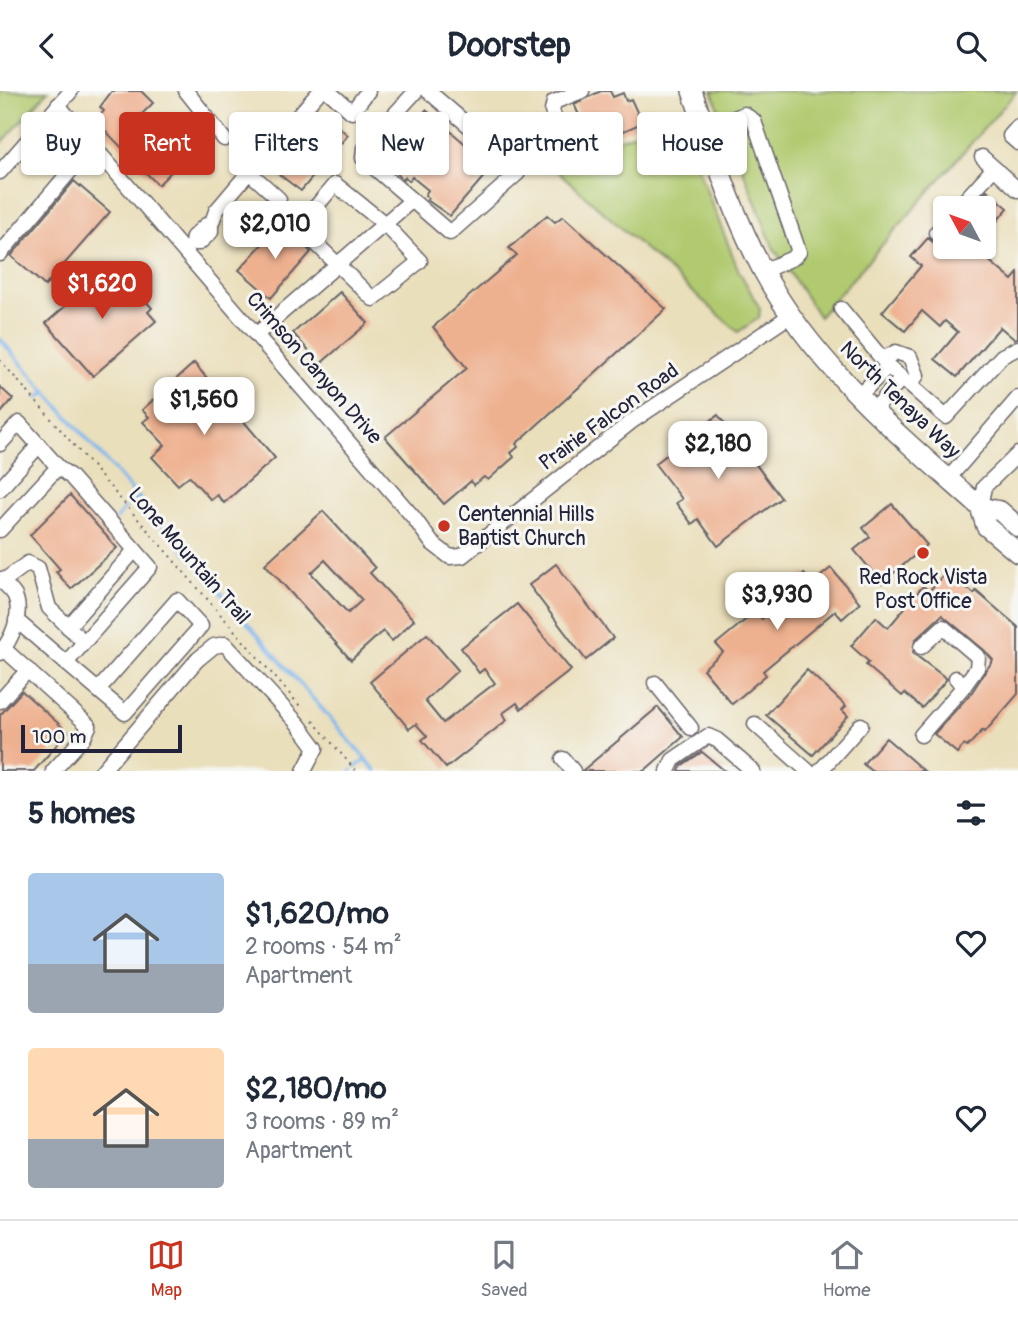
<!DOCTYPE html>
<html lang="en">
<head>
<meta charset="utf-8">
<style>
	:root { --surface:#fff; --page:#f2f2f3; --text:#1f2937; --muted:#747a83; --line:#e0e1e3; --accent:#c8321e }
	body { margin:0; font-family:Pangolin,sans-serif; background:var(--page); color:var(--text); height:100vh; display:flex; flex-direction:column; font-size:26px; white-space:nowrap }
	* { box-sizing:border-box; margin:0 }
	p { font-size:23px; color:var(--muted) }
	.icon { flex:none; width:38px; height:38px; fill:none; stroke:currentColor; stroke-width:2; stroke-linecap:round; stroke-linejoin:round }
	.map { position:relative; height:680px; overflow:hidden }
	.drawer { display:flex; flex-direction:column; background:var(--surface); flex:1 }
	.drawer>* { flex:none }
	.hud { position:absolute; left:21px; top:21px; width:976px; height:63px; display:flex; gap:14px }
	.needle { width:46px; rotate:311deg }
	.tools { position:absolute; left:933px; top:105px; display:grid; gap:14px }
	.tools a { display:grid; place-items:center; width:63px; height:63px; border-radius:7px; background:var(--surface); box-shadow:0 2px 5px #0004; font-size:35px }
	.scale { position:absolute; left:21px; bottom:18px; width:161px; box-sizing:border-box; padding-left:7px; border:4px solid #22223b; border-top:0; font-size:19px; line-height:24px; white-space:nowrap; color:#22223b; -webkit-text-stroke:5px #f6f6f2; paint-order:stroke }
	.price { position:absolute; translate:-50% -60px; padding:0 16px; border-radius:14px; background:#fff; color:#222; font-size:23px; line-height:46px; filter:drop-shadow(0 2px 4px #0008) }
	.price::after { content:''; position:absolute; left:50%; top:42px; width:21px; height:16px; margin-left:-10px; background:inherit; clip-path:polygon(0 0,100% 0,50% 100%) }
	.price.selected { background:var(--accent); color:#fff }
	ul { padding:0; list-style:none }
	li { display:flex; align-items:center; gap:21px; height:175px; padding:0 28px }
	li span { display:grid; place-items:center; flex:none; width:196px; height:140px; border-radius:7px; color:#555 }
	li>.icon { margin-inline-start:auto }
	span .icon { width:84px; height:84px; fill:#fffc; stroke-width:1 }
	li b { font-size:30px }
	h2 { display:flex; justify-content:space-between; align-items:center; height:84px; padding:0 28px; font-size:30px }
	.tag { padding:0 24px; border-radius:7px; background:var(--surface); box-shadow:0 2px 5px #0004; font-size:24px; line-height:63px }
	.tag.selected { background:var(--accent); color:#fff }
	header { display:flex; justify-content:space-between; align-items:center; height:91px; padding:0 28px; background:var(--surface); font-size:32px; font-weight:800 }
	.tab-bar { display:flex; justify-content:space-around; align-items:center; height:98px; border-top:2px solid var(--line); background:var(--surface); font-size:19px; color:var(--muted) }
	.tab-bar a { display:grid; justify-items:center; gap:4px }
	.tab-bar .selected { color:var(--accent) }
	.map>svg:first-child { display:block }
	.green { fill:#b1ca6f; stroke:#6a7655; stroke-width:2 }
	.lines { fill:none; stroke-linecap:round; stroke-linejoin:round }
	.stream { stroke:#7db7ee; stroke-width:3.5 }
	.building { fill:#eeb190; fill-rule:evenodd }
	.minor-casing { stroke:#686468; stroke-width:17 }
	.major-casing { stroke:#686468; stroke-width:22 }
	.path { stroke:#686468; stroke-width:2; stroke-dasharray:2 5; stroke-linecap:butt }
	.minor { stroke:#fff; stroke-width:14 }
	.major { stroke:#fff; stroke-width:19 }
	.poi-dot { fill:#c8321e; stroke:#f6f6f2; stroke-width:2.5 }
	.labels { text-anchor:middle; dominant-baseline:central; stroke-width:6; stroke-linejoin:round; paint-order:stroke }
	.street-label { font-size:21px; fill:#22223b; stroke:#f6f6f2 }
	.poi-label { font-size:21px; fill:#22223b; stroke:#f6f6f2; text-anchor:start }
</style>
</head>
<body>
<header><svg class="icon" aria-label="back" viewBox="0 0 24 24"><path d="M15 5l-7 7 7 7"/></svg>Doorstep<svg class="icon" aria-label="search" viewBox="0 0 24 24"><circle cx="10" cy="10" r="6"/><path d="M15 15l6 6"/></svg></header>
<div class="map">
<svg width="1018" height="680" viewBox="0 0 1018 680">
	<rect width="100%" height="100%" fill="#f6f6f2"/>
	<filter id="ink" filterUnits="userSpaceOnUse"><feTurbulence type="fractalNoise" baseFrequency=".0143" numOctaves="2"/><feDisplacementMap in="SourceGraphic" scale="14" xChannelSelector="R" yChannelSelector="G"/><feConvolveMatrix kernelMatrix="1 2 1 2 8 2 1 2 1" color-interpolation-filters="sRGB"/></filter>
	<filter id="wash" filterUnits="userSpaceOnUse"><feTurbulence type="fractalNoise" baseFrequency=".00686" numOctaves="4" result="noise"/><feDisplacementMap in="SourceGraphic" scale="28" xChannelSelector="R" yChannelSelector="G"/><feGaussianBlur stdDeviation="1.57" result="paint"/><feColorMatrix in="noise" values="0 0 0 0 0 0 0 0 0 0 0 0 0 0 0 0 0 1.4 0 .05"/><feComposite in="paint" operator="in"/></filter>
	<g filter="url(#wash)">
		<rect width="100%" height="100%" fill="#eadfbb"/>
		<g class="green">
			<path d="M0,0h48l-48,54z"/>
			<path d="M712,0h305l-198,226 -46,-70z"/>
			<path d="M678,28l60,150 22,40 -1,9 -21,14 -183,-163 15,-13z"/>
		</g>
		<g class="lines">
			<g class="stream">
				<path d="M0,248l376,432"/>
				<path d="M38,307l9,-6"/>
				<path d="M129,414l10,-7"/>
				<path d="M116,428l9,-11"/>
				<path d="M356,676l10,-8"/>
				<path d="M351,680h1"/>
			</g>
		</g>
		<g id="blocks">
			<g class="building">
				<path d="M112,0h29l12,12 -12,12 13,14 20,-14 22,30 -30,22 5,5 -13,13 -63,-65 9,-9 -4,-4z"/>
				<path d="M601,0h9l3,6 10,-4 3,8 5,-2 11,24 -50,22 -18,-41z"/>
				<path d="M317,18l31,26 -47,56 -33,-25z"/>
				<path d="M426,19l66,57 -42,49 -23,-16 2,-2 -4,-3 3,-5 -16,-13 -3,4 -4,-4 -2,3 -19,-21z"/>
				<path d="M74,90l36,31 -65,74 -34,-30z"/>
				<path d="M987,99l21,18 -24,28v-28h-13z"/>
				<path d="M547,124l8,7 8,-6 103,93 -150,135 2,3 -7,6 3,4 -26,23 -4,-3 -10,8 -3,-4 -27,23 -59,-67 82,-69 -34,-41 84,-72 -8,-7z"/>
				<path d="M281,132l30,29 -40,46 -32,-28z"/>
				<path d="M945,146v10h28l39,33 6,-7v65l-4,1 -14,-12 -43,50 -22,-18 23,-27 -13,-11 -5,6 -18,-16 -17,20 -23,-19 39,-46 -10,-9 17,-19 7,6z"/>
				<path d="M109,177l9,10 4,-4 30,34 -4,4 8,9 -63,55 -47,-53z"/>
				<path d="M340,201l28,31 -48,41 -27,-31z"/>
				<path d="M194,272l81,95 -51,45 -7,-8 -6,5 -22,-24 -11,9 -26,-28 13,-12 -22,-23 6,-5 -7,-7z"/>
				<path d="M0,296l13,12 -13,15z"/>
				<path d="M718,324l21,28 7,-5 12,15 -7,5 30,40 -63,48 -20,-27 -6,5 -16,-21 6,-4 -27,-35z"/>
				<path d="M70,404l47,53 -46,41 -15,-17 4,-3 -30,-34z"/>
				<path d="M892,413l35,41 -45,38 -28,-33 16,-13 -7,-9z"/>
				<path d="M323,420l52,57 -5,5 44,47 -22,21 -9,-10 -32,29 -86,-96zM325,469l37,40 -14,13 -37,-40z"/>
				<path d="M556,473l57,74 -27,22 -57,-75z"/>
				<path d="M831,477l29,35 -18,16 -7,-8 -72,60 3,4 -34,29 -29,-35 20,-17 -7,-8 39,-32 7,7 17,-14 -5,-6 30,-25 8,9z"/>
				<path d="M945,482l8,8 3,-3 18,16 2,-3 42,36v67l-33,38 -2,-2 -16,17 -3,-2 -7,8 -23,-19 38,-42 21,-32 -9,-10 -42,-35 -27,25 -2,13 34,26 -25,29 -17,-15 -3,3 -36,-31 3,-3 -18,-16 25,-29 12,11 35,-42 6,5z"/>
				<path d="M517,513l54,66 -50,39 -4,-6 -14,10 4,7 -61,48 -24,-28 5,-4 -11,-12 -7,5 -39,-47 57,-48 31,36 -33,31 18,22 52,-40 -11,-14 -5,4 -18,-25z"/>
				<path d="M807,579l39,36 -4,4 6,6 -35,39 -47,-40z"/>
				<path d="M22,600l46,41 -34,39h-34v-56z"/>
				<path d="M658,616l25,30 -39,34h-62z"/>
				<path d="M886,647l38,33h-53l-8,-7z"/>
				<path d="M702,661l23,19h-46l2,-5z"/>
			</g>
		</g>
	</g>
	<g filter="url(#ink)">
		<use href="#blocks" fill-opacity="0" stroke="#686468" stroke-width="2"/>
		<g class="lines">
			<defs>
				<g id="minor">
					<path d="M186,0l38,48"/>
					<path d="M328,0l24,21 16,-21"/>
					<path d="M416,0l-52,57 -1,10 87,75 68,-60 -8,-12 -82,-70"/>
					<path d="M58,14l356,413 18,25 18,14 12,-1 169,-134 160,-107"/>
					<path d="M556,31l-4,-11 2,-9 28,-11"/>
					<path d="M1018,36l-8,9 8,7"/>
					<path d="M706,39l38,-16 10,7 45,131 -6,6 -30,13"/>
					<path d="M982,66l36,33"/>
					<path d="M0,81l71,-81"/>
					<path d="M249,81l71,-81"/>
					<path d="M335,93l50,40 35,37 -47,38 -74,-72z"/>
					<path d="M958,117l36,-40"/>
					<path d="M206,134h5v7l-12,11h-7l1,-6z"/>
					<path d="M211,134l5,-14 33,-39 30,27"/>
					<path d="M936,142l9,-10"/>
					<path d="M0,163l93,-110"/>
					<path d="M841,218l47,57 58,51 56,-61 16,-8"/>
					<path d="M257,243l154,-133"/>
					<path d="M883,268l13,-7 14,5 7,18 -7,10"/>
					<path d="M858,306l30,-31"/>
					<path d="M873,320l29,-33"/>
					<path d="M0,353l19,-21 39,44"/>
					<path d="M948,388l70,-81"/>
					<path d="M0,398l39,-44"/>
					<path d="M980,416l4,-20 34,-33"/>
					<path d="M0,439l58,-63 12,9 80,91 -84,96 -50,-43"/>
					<path d="M0,488c4,5 12,11 15,17 8,18 -3,43 -15,57"/>
					<path d="M2,491l26,-19 10,5 11,40 35,34"/>
					<path d="M68,536l67,-77"/>
					<path d="M921,556l22,-20 35,30 -1,11 -13,18"/>
					<path d="M4,558l85,77 -5,11 -31,34"/>
					<path d="M66,572l59,50 76,-87 -24,-26 -79,90"/>
					<path d="M655,592l36,45"/>
					<path d="M0,610l28,-31"/>
					<path d="M755,633l53,47"/>
					<path d="M921,644l43,-49 -8,-8"/>
					<path d="M563,668l10,12"/>
					<path d="M102,680l95,-111 17,-14 11,-2 74,81 17,23 -12,23"/>
					<path d="M668,680l5,-11 35,-24 9,4 36,31"/>
					<path d="M820,680l41,-46"/>
				</g>
				<g id="major">
					<path d="M692,0c21,60 40,121 70,178 52,97 137,166 218,238l6,19 32,27"/>
					<path d="M980,416l20,4 18,16"/>
				</g>
			</defs>
			<use href="#minor" class="minor-casing"/>
			<use href="#major" class="major-casing"/>
			<g class="path">
				<path d="M0,269l300,346"/>
				<path d="M313,630l43,50"/>
			</g>
			<use href="#minor" class="minor"/>
			<use href="#major" class="major"/>
		</g>
	</g>
	<g class="poi-dot">
		<circle cx="444" cy="435" r="7"/>
		<circle cx="923" cy="462" r="7"/>
	</g>
	<g class="labels">
		<g class="street-label">
			<text transform="translate(314 277) rotate(49)">Crimson Canyon Drive</text>
			<text transform="translate(900 309) rotate(44)">North Tenaya Way</text>
			<text transform="translate(609 326) rotate(-36)">Prairie Falcon Road</text>
			<text transform="translate(189 465) rotate(49)">Lone Mountain Trail</text>
		</g>
		<g class="poi-label">
			<text x="458" y="423">Centennial Hills<tspan x="458" dy="24">Baptist Church</tspan></text>
			<text x="923" y="486" text-anchor="middle">Red Rock Vista<tspan x="923" dy="24">Post Office</tspan></text>
		</g>
	</g>
</svg>
<div class="tools">
<a><svg class="needle" viewBox="-14 -14 28 28"><path d="M0-13l5 13h-10z" fill="#e53935"/><path d="M0 13l5-13h-10z" fill="#747a83"/></svg></a>
</div>
<div class="scale">100 m</div>
<b class="price" style="left:275px;top:170px">$2,010</b>
<b class="price selected" style="left:102px;top:230px">$1,620</b>
<b class="price" style="left:204px;top:346px">$1,560</b>
<b class="price" style="left:718px;top:390px">$2,180</b>
<b class="price" style="left:777px;top:541px">$3,930</b>
<div class="hud">
<a class="tag">Buy</a>
<a class="tag selected">Rent</a>
<a class="tag">Filters</a>
<a class="tag">New</a>
<a class="tag">Apartment</a>
<a class="tag">House</a>
</div>
</div>
<section class="drawer">
<h2>5 homes<svg class="icon" aria-label="filters" viewBox="0 0 24 24"><path d="M4 7h16M4 17h16"/><circle cx="9" cy="7" r="2"/><circle cx="15" cy="17" r="2"/></svg></h2>
<ul>
<li><span style="background:linear-gradient(#a9c7e8 65%,#9aa5b1 0)"><svg class="icon" aria-label="home" viewBox="0 0 24 24"><path d="M3 11l9-7 9 7M6 9v11h12V9"/></svg></span><div><b>$1,620/mo</b><p>2 rooms · 54 m²</p><p>Apartment</p></div><svg class="icon" aria-label="heart" viewBox="0 0 24 24"><path d="M12 20l-8-8c-3-5 5-10 8-4 3-6 11-1 8 4z"/></svg></li>
<li><span style="background:linear-gradient(#ffd9b3 65%,#9aa5b1 0)"><svg class="icon" aria-label="home" viewBox="0 0 24 24"><path d="M3 11l9-7 9 7M6 9v11h12V9"/></svg></span><div><b>$2,180/mo</b><p>3 rooms · 89 m²</p><p>Apartment</p></div><svg class="icon" aria-label="heart" viewBox="0 0 24 24"><path d="M12 20l-8-8c-3-5 5-10 8-4 3-6 11-1 8 4z"/></svg></li>
</ul>
</section>
<nav class="tab-bar">
<a class="selected"><svg class="icon" aria-label="map" viewBox="0 0 24 24"><path d="M3 6l6-2 6 2 6-2v14l-6 2-6-2-6 2zM9 4v14M15 6v14"/></svg>Map</a>
<a><svg class="icon" aria-label="saved" viewBox="0 0 24 24"><path d="M7 4h10v16l-5-4-5 4z"/></svg>Saved</a>
<a><svg class="icon" aria-label="home" viewBox="0 0 24 24"><path d="M3 11l9-7 9 7M6 9v11h12V9"/></svg>Home</a>
</nav>
</body>
</html>
